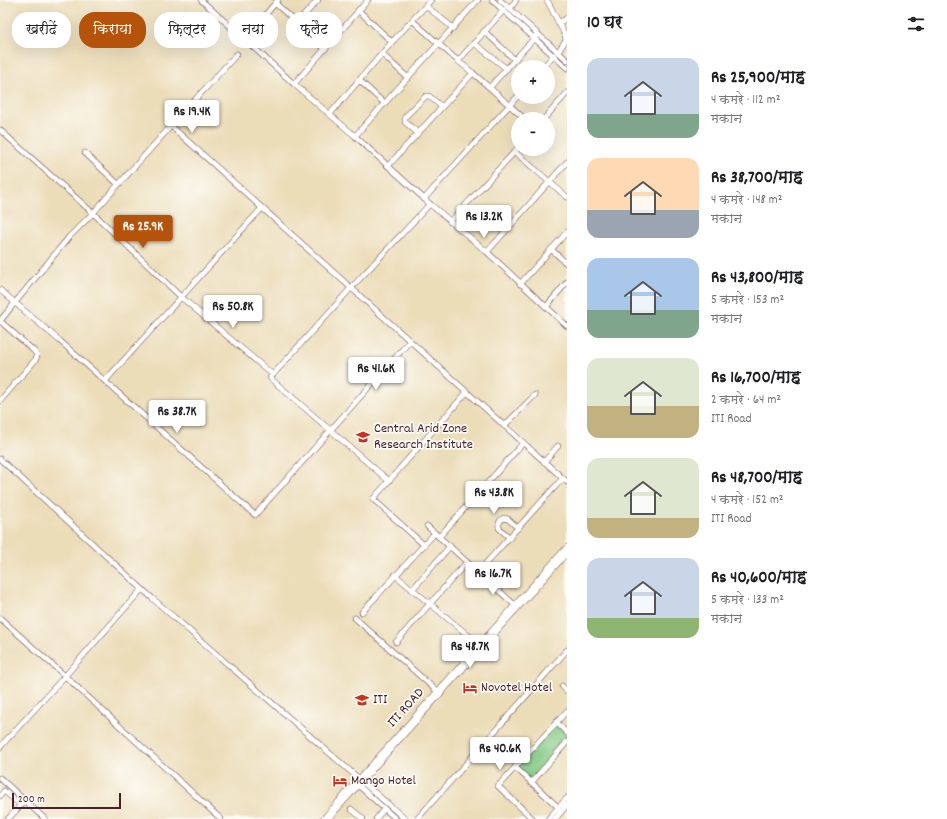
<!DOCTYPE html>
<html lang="hi">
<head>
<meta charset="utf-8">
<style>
	:root { --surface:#fff; --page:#f2f2f2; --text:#202124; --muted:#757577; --accent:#b45309 }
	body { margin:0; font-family:Dekko,"Playpen Sans Deva",sans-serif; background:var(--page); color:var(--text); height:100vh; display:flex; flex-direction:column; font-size:15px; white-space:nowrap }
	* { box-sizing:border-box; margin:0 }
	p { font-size:13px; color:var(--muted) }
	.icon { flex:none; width:22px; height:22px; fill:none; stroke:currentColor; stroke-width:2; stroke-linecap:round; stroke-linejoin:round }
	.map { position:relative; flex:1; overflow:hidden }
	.side { display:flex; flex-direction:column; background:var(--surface); width:380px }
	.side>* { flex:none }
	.hud { position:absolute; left:12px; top:12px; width:380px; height:36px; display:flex; gap:8px }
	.fabs { position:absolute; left:511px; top:60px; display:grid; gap:8px }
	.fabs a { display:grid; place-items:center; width:44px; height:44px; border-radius:50%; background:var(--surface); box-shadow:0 4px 16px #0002; font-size:20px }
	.scale { position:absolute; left:12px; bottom:10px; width:109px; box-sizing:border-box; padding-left:4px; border:2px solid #4a1f2b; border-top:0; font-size:11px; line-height:14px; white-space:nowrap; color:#4a1f2b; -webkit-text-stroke:3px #fdfcf7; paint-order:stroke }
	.price { position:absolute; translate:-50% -34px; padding:0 9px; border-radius:4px; background:#fff; color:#222; font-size:13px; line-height:26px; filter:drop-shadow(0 1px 2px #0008) }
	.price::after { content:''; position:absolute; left:50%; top:24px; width:12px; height:9px; margin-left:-6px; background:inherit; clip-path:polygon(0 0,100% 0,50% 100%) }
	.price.active { background:var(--accent); color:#fff }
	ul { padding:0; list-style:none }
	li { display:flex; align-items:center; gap:12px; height:100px; padding:0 20px }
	li span { display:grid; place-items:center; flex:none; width:112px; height:80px; border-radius:12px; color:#555 }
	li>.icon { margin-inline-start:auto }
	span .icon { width:48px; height:48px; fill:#fffc; stroke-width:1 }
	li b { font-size:17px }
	h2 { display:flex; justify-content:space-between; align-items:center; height:48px; padding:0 20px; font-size:17px }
	.chip { padding:0 14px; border-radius:16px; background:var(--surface); box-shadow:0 4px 16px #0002; font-size:14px; line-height:36px }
	.chip.active { background:var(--accent); color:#fff }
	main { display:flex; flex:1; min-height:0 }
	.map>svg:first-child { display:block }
	.green { fill:#82c984; stroke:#667458 }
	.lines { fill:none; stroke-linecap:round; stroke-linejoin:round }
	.minor-casing { stroke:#623c40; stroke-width:6 }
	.minor { stroke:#fff; stroke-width:5 }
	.labels { text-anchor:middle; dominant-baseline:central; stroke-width:3.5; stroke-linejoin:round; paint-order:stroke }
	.poi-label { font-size:14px; fill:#4a1f2b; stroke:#fdfcf7; text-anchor:start }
	.street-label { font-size:14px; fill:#4a1f2b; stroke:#fdfcf7 }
</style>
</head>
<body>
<main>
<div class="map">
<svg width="567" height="819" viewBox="0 0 567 819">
	<rect width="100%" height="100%" fill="#fdfcf7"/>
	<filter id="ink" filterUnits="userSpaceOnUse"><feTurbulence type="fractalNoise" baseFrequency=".025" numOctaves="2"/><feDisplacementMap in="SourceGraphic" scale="8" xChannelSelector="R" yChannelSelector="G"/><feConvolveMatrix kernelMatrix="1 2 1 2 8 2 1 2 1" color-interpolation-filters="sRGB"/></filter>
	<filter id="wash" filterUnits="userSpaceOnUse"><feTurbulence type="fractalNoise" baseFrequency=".012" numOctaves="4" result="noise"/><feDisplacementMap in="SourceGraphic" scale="16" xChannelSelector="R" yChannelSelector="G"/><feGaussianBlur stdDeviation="0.9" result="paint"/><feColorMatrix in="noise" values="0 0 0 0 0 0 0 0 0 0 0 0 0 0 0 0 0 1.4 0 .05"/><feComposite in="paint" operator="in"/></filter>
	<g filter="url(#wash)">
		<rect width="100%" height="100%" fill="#ecddb9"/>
		<path class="green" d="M556,724l11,10v6l-36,41 -14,-13z"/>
	</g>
	<g filter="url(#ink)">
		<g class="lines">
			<defs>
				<g id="minor">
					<path d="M201,0l93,84 61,52 75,68 57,48 80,74"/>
					<path d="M318,0l-21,23 28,26"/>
					<path d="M492,0l75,68"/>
					<path d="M500,0l67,60"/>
					<path d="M547,0l18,35 1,5 -8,12"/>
					<path d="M275,3l22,20"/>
					<path d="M426,6l27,22"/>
					<path d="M510,9l6,-9"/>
					<path d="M358,10l34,32"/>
					<path d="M413,21l45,40"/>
					<path d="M558,23l9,-5"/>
					<path d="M484,31l31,29"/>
					<path d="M244,40l34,-40"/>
					<path d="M474,43l33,26"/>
					<path d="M237,54l-66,72 396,356"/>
					<path d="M382,54l26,24"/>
					<path d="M543,67l11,-12"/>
					<path d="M473,73l52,46"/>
					<path d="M359,80l25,23"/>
					<path d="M294,84l74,-84"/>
					<path d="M490,87l46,-51"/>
					<path d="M330,114l62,-72 39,-42"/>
					<path d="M544,119l23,-26"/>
					<path d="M0,130l93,83 88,84 92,78"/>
					<path d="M418,133l-13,-11v-5l21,-21h3l12,10"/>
					<path d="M355,136l123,-136"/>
					<path d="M515,152l52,45"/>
					<path d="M85,153l33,31"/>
					<path d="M388,166l85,-93 -15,-12 46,-51"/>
					<path d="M424,199l94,-103"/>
					<path d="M450,222l68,-74"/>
					<path d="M551,249l16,15"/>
					<path d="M487,252l80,-90"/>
					<path d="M520,284l47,-52"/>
					<path d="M0,290l60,51 195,174 155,-174"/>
					<path d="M546,307l21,-25"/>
					<path d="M0,321l69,-84 24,-24 78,-87"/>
					<path d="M105,381l157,-173"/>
					<path d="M0,401l36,-42 1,-4 -3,-4 -34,-30"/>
					<path d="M504,426l31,-31"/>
					<path d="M0,459l152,139 253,221"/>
					<path d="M544,462l14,-16"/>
					<path d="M389,481l-119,-103 81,-90 79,-84"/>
					<path d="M427,526l51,46 85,-94"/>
					<path d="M439,537l84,-94"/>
					<path d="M510,538l-11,-10c-1,-5 1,-8 5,-10l4,1 10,9"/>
					<path d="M424,545l-51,-46 94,-107"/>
					<path d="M478,572l38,34"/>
					<path d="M395,575l85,70"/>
					<path d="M412,590l38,-44"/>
					<path d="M362,612l73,-79"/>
					<path d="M0,618l65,58 77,-87"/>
					<path d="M355,618l83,74"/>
					<path d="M396,642l71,-80"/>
					<path d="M562,686l5,5"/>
					<path d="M556,722l11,11"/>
					<path d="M0,747l65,-71 156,143"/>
					<path d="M515,767l43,40"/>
					<path d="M0,778l45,41"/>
					<path d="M531,783l36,-41"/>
					<path d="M359,786l37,33"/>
					<path d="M0,796l4,-5 17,14 4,-4"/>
					<path d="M351,809l12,10"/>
					<path d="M8,819l13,-14"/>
					<path d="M323,819l244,-272"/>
					<path d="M328,819l239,-266"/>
					<path d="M376,819l8,-10"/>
					<path d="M417,819l150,-169"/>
					<path d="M533,819l-35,-33 69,-75"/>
					<path d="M548,819l19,-21"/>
					<path d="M555,819l12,-14"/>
				</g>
			</defs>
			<use href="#minor" class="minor-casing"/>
			<use href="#minor" class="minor"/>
		</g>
	</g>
	<defs>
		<symbol id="university-bare" viewBox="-9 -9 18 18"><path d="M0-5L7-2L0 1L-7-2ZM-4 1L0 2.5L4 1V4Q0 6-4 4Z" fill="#c8321e" stroke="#fdfcf7" stroke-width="2.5" paint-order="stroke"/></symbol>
		<symbol id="hotel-bare" viewBox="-9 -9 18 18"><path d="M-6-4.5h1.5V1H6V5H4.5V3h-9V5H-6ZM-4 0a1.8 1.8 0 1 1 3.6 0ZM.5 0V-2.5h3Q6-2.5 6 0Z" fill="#c8321e" stroke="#fdfcf7" stroke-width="2.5" paint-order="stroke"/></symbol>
	</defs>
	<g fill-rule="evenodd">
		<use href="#university-bare" x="353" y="427" width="20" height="20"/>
		<use href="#hotel-bare" x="460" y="678" width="20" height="20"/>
		<use href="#university-bare" x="352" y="690" width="20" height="20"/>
		<use href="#hotel-bare" x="330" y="771" width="20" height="20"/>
	</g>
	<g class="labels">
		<g class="poi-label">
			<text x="374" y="429">Central Arid Zone<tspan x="374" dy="16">Research Institute</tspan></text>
			<text x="481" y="688">Novotel Hotel</text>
			<text x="373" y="700">ITI</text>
			<text x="351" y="781">Mango Hotel</text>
		</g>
		<g class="street-label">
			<text transform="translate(406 708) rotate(-48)">ITI ROAD</text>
		</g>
	</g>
</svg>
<div class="fabs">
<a>+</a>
<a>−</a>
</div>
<div class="scale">200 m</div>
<b class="price" style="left:192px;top:134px">Rs 19.4K</b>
<b class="price" style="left:484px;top:239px">Rs 13.2K</b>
<b class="price active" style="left:143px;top:249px">Rs 25.9K</b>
<b class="price" style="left:233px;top:329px">Rs 50.8K</b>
<b class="price" style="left:376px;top:391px">Rs 41.6K</b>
<b class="price" style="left:177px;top:434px">Rs 38.7K</b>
<b class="price" style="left:494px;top:515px">Rs 43.8K</b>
<b class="price" style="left:493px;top:596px">Rs 16.7K</b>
<b class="price" style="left:470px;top:669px">Rs 48.7K</b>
<b class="price" style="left:500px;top:771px">Rs 40.6K</b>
<div class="hud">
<a class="chip">खरीदें</a>
<a class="chip active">किराया</a>
<a class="chip">फ़िल्टर</a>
<a class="chip">नया</a>
<a class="chip">फ़्लैट</a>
</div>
</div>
<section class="side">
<h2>10 घर<svg class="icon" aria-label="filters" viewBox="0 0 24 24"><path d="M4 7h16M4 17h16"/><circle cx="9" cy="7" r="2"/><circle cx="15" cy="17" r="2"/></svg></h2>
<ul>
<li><span style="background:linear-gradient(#c9d6e8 70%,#7fa58c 0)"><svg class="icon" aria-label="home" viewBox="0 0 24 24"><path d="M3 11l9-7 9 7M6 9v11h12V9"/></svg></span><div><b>Rs 25,900/माह</b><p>4 कमरे · 112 m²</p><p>मकान</p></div></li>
<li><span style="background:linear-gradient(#ffd9b3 65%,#9aa5b1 0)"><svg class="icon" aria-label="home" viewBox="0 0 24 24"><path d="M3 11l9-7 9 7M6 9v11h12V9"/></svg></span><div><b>Rs 38,700/माह</b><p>4 कमरे · 148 m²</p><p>मकान</p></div></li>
<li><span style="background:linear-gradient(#a9c7e8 65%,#7fa58c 0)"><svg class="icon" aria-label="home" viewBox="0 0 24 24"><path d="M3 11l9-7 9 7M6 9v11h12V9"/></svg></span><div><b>Rs 43,800/माह</b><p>5 कमरे · 153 m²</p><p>मकान</p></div></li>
<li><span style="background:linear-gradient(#dfe7d0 60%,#c2b280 0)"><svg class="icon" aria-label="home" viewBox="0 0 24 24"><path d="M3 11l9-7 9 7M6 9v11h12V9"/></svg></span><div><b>Rs 16,700/माह</b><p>2 कमरे · 64 m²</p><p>ITI Road</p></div></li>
<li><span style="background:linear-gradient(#dfe7d0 75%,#c2b280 0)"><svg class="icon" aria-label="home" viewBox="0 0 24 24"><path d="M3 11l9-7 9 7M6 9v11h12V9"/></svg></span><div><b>Rs 48,700/माह</b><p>4 कमरे · 152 m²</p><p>ITI Road</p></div></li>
<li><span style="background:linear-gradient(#c9d6e8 75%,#8fb573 0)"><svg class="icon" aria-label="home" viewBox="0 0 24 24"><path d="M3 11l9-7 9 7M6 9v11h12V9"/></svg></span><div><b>Rs 40,600/माह</b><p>5 कमरे · 133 m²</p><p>मकान</p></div></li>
</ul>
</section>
</main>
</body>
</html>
